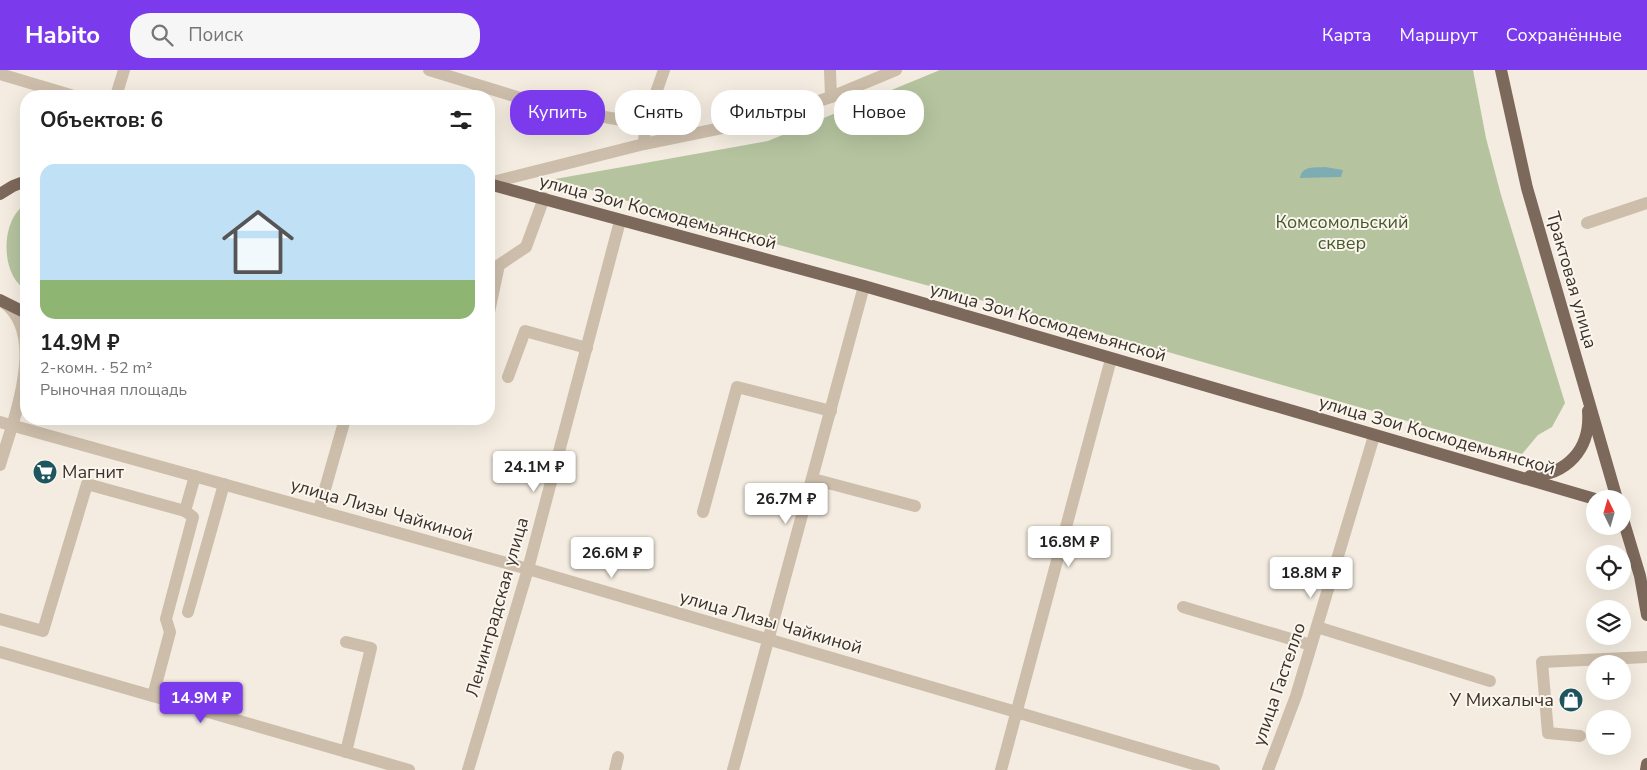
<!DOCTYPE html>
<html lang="ru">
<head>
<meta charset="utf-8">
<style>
	:root { --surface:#fff; --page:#f6f6f6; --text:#222; --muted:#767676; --accent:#7c3aed }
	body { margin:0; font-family:"Nunito Sans",sans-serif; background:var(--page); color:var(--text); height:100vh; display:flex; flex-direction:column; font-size:19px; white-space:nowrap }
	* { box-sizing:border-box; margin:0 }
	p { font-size:16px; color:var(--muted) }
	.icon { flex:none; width:28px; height:28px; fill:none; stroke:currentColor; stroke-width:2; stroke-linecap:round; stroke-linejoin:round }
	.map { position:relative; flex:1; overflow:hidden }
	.panel { position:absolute; left:20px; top:20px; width:475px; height:335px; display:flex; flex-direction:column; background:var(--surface); border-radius:20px; box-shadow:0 5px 20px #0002 }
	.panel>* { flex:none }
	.banner { position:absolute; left:510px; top:20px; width:475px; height:45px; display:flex; gap:10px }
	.needle { width:32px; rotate:355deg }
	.tools { position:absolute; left:1586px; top:420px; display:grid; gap:10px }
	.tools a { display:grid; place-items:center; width:45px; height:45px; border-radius:50%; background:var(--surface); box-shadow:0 5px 20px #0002; font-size:25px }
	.price { position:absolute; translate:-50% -42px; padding:0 11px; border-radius:5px; background:#fff; color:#222; font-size:16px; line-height:32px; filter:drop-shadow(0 1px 2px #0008) }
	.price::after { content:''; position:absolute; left:50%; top:30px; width:15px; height:11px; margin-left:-8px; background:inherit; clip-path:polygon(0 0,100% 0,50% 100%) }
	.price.selected { background:var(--accent); color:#fff }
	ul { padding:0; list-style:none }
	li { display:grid; align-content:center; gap:10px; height:265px; padding:0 20px }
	li span { display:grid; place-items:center; height:155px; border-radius:15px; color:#555 }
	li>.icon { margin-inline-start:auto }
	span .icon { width:90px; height:90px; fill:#fffc; stroke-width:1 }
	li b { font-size:21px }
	h2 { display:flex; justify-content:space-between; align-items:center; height:60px; padding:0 20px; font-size:21px }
	.tag { padding:0 18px; border-radius:20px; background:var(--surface); box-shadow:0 5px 20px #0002; font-size:18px; line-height:45px }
	.tag.selected { background:var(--accent); color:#fff }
	header { display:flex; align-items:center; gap:30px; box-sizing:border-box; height:70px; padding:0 25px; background:var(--accent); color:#fff }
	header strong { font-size:24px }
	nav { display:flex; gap:28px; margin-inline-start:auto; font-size:18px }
	.search { width:350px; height:45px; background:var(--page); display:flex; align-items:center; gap:12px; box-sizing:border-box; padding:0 18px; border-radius:20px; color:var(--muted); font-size:19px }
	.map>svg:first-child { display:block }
	.green { fill:#b5c49f }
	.water { fill:#7eacb3 }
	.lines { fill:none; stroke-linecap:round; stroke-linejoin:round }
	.minor { stroke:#cdbeab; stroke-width:12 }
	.major { stroke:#7d695b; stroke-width:12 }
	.labels { text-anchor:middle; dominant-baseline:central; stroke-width:4; stroke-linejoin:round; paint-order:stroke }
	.street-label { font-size:18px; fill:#3b312b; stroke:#fbf6ed }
	.park-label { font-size:18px; fill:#465a2d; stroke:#fbf6ed }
	.poi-label { font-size:18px; fill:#3b312b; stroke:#fbf6ed; text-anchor:start }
</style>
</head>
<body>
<header>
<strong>Habito</strong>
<div class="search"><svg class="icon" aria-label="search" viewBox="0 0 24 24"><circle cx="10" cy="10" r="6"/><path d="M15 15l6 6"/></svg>Поиск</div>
<nav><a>Карта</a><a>Маршрут</a><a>Сохранённые</a></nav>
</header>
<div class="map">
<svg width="1647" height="700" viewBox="0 0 1647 700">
	<rect width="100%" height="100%" fill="#f4ece0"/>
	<g class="green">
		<path d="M940,0h533l13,68 15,57 64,208 -13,24 -14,8 -16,19 -406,-117 -406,-111 -155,-47 213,-38z"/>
		<path d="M26,134v86c-26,-15 -26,-71 0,-86z"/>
	</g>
	<path class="water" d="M1325,97l18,3 -2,7 -41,1c2,-13 15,-10 25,-11z"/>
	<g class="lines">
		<g class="minor">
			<path d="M429,0l124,38 92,16"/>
			<path d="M830,0l1,27"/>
			<path d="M0,4l74,22"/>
			<path d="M116,26l8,-26"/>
			<path d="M644,74l1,-20 19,-54"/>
			<path d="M489,113l155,-39 117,-24 70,-23 65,-27"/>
			<path d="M1587,153l60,-20"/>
			<path d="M489,242l10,-47 27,-18 18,-49"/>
			<path d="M508,307l17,-46 62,17"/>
			<path d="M0,352l528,147 686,201"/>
			<path d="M0,395c12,-42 49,-131 3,-163"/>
			<path d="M813,409l102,27"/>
			<path d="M319,440l26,-91"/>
			<path d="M703,442l34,-125 94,24"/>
			<path d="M1183,537l128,38"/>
			<path d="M188,542l36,-128"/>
			<path d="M0,549l43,12 44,-147 98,27 10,-35"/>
			<path d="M1317,557l173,54"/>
			<path d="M346,572l25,6 -25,104"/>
			<path d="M0,582l409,118"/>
			<path d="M153,626l17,-64 -4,-13 27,-102 -8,-6"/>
			<path d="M1580,666l-32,-3 -6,-71 105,-5"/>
			<path d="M468,700l60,-201 92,-348"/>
			<path d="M615,700l3,-13"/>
			<path d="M733,700l131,-484"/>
			<path d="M1001,700l110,-411"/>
			<path d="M1268,700l28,-74 78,-260"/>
		</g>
		<g class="major">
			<path d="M1501,0l26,118 90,311"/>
			<path d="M489,114l375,102 731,213"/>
			<path d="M0,124l13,-8 13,-5"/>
			<path d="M0,230l26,13"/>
			<path d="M1530,406c37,-1 61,-27 58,-65"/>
			<path d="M1622,446l18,60 7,39"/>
			<path d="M1646,700l1,-6"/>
		</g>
	</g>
	<defs>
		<symbol id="supermarket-disc" viewBox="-11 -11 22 22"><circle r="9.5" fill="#1e555e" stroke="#fbf6ed"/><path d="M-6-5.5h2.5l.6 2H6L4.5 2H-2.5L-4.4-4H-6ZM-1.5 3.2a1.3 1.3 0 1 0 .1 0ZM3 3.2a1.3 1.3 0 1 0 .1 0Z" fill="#fff"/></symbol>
		<symbol id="shop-disc" viewBox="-11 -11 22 22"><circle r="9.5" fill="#1e555e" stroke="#fbf6ed"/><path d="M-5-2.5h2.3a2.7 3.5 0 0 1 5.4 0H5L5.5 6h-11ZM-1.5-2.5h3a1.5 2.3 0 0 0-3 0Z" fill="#fff"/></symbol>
	</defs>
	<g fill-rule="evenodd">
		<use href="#supermarket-disc" x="31" y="388" width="28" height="28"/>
		<use href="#shop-disc" x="1557" y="616" width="28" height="28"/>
	</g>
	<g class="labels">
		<g class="street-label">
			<text transform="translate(658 142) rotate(15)">улица Зои Космодемьянской</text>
			<text transform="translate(1572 210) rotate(74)">Трактовая улица</text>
			<text transform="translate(1048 252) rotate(16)">улица Зои Космодемьянской</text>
			<text transform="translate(1437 365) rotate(16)">улица Зои Космодемьянской</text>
			<text transform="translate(382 440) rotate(16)">улица Лизы Чайкиной</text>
			<text transform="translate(497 537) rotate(-74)">Ленинградская улица</text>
			<text transform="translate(771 552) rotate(16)">улица Лизы Чайкиной</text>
			<text transform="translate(1279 614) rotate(-71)">улица Гастелло</text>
		</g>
		<g class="park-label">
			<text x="1342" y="152">Комсомольский<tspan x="1342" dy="21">сквер</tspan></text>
		</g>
		<g class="poi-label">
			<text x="62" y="402">Магнит</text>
			<text x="1554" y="630" text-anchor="end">У Михалыча</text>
		</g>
	</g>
</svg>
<div class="tools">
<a><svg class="needle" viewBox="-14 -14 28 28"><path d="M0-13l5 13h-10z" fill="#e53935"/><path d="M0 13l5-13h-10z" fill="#767676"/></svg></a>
<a><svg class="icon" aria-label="locate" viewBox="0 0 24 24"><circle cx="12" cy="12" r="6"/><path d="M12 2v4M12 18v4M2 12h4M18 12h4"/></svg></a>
<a><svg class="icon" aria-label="layers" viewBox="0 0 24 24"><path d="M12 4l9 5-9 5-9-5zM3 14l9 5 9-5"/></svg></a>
<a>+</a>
<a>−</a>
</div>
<b class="price" style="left:534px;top:423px">24.1M ₽</b>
<b class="price" style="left:786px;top:455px">26.7M ₽</b>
<b class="price" style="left:1069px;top:498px">16.8M ₽</b>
<b class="price" style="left:612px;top:509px">26.6M ₽</b>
<b class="price" style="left:1311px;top:529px">18.8M ₽</b>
<b class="price selected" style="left:201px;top:654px">14.9M ₽</b>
<div class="banner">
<a class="tag selected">Купить</a>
<a class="tag">Снять</a>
<a class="tag">Фильтры</a>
<a class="tag">Новое</a>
</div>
<section class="panel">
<h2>Объектов: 6<svg class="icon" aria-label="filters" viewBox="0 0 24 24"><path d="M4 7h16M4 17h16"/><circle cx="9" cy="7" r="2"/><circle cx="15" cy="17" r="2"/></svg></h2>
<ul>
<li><span style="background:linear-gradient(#bfe0f5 75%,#8fb573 0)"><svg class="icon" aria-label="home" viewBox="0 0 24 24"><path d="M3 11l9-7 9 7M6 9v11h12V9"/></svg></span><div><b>14.9M ₽</b><p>2-комн. · 52 m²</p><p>Рыночная площадь</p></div></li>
</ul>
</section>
</div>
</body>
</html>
